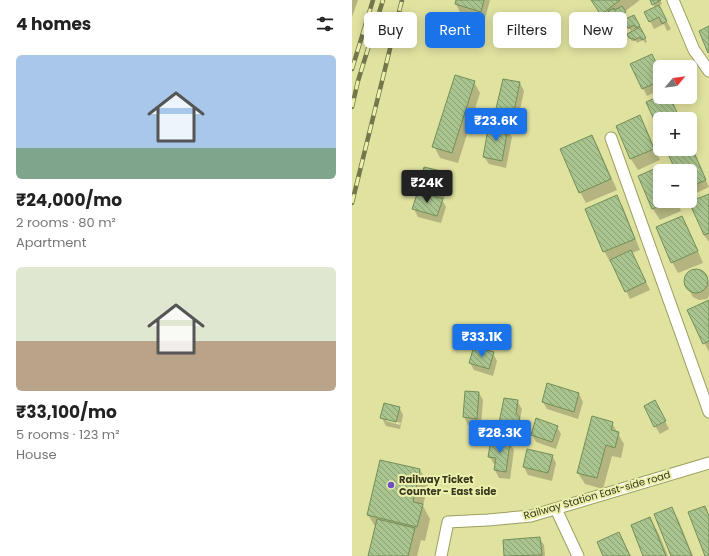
<!DOCTYPE html>
<html lang="en">
<head>
<meta charset="utf-8">
<style>
	:root { --surface:#fff; --page:#f6f6f6; --text:#222; --muted:#767676; --accent:#1a73e8 }
	body { margin:0; font-family:Poppins,sans-serif; background:var(--page); color:var(--text); height:100vh; display:flex; flex-direction:column; font-size:15px; white-space:nowrap }
	* { box-sizing:border-box; margin:0 }
	p { font-size:13px; color:var(--muted) }
	.icon { flex:none; width:22px; height:22px; fill:none; stroke:currentColor; stroke-width:2; stroke-linecap:round; stroke-linejoin:round }
	.map { position:relative; flex:1; overflow:hidden }
	.details { display:flex; flex-direction:column; background:var(--surface); width:352px }
	.details>* { flex:none }
	.hud { position:absolute; left:12px; top:12px; width:285px; height:36px; display:flex; gap:8px }
	.needle { width:26px; rotate:61deg }
	.controls { position:absolute; left:301px; top:60px; display:grid; gap:8px }
	.controls a { display:grid; place-items:center; width:44px; height:44px; border-radius:6px; background:var(--surface); box-shadow:0 2px 10px #0003; font-size:20px }
	.price { position:absolute; translate:-50% -34px; padding:0 9px; border-radius:4px; background:var(--accent); color:#fff; font-size:13px; line-height:26px; filter:drop-shadow(0 1px 2px #0008) }
	.price::after { content:''; position:absolute; left:50%; top:24px; width:12px; height:9px; margin-left:-6px; background:inherit; clip-path:polygon(0 0,100% 0,50% 100%) }
	.price.selected { background:#222; color:#fff }
	ul { padding:0; list-style:none }
	li { display:grid; align-content:center; gap:8px; height:212px; padding:0 16px }
	li span { display:grid; place-items:center; height:124px; border-radius:6px; color:#555 }
	li>.icon { margin-inline-start:auto }
	span .icon { width:72px; height:72px; fill:#fffc; stroke-width:1 }
	li b { font-size:17px }
	h2 { display:flex; justify-content:space-between; align-items:center; height:48px; padding:0 16px; font-size:17px }
	.chip { padding:0 14px; border-radius:6px; background:var(--surface); box-shadow:0 2px 10px #0003; font-size:14px; line-height:36px }
	.chip.selected { background:var(--accent); color:#fff }
	main { display:flex; flex:1; min-height:0 }
	.map>svg:first-child { display:block }
	.shadow { fill:#0003; fill-rule:evenodd }
	.building { fill:url(#building-back-hatch); stroke:#738f57 }
	.lines { fill:none; stroke-linecap:round; stroke-linejoin:round }
	.street-casing { stroke:#9d9f5f; stroke-width:13 }
	.street { stroke:#fff; stroke-width:11 }
	.rail-casing { stroke:#74764c; stroke-width:4.5 }
	.rail { stroke:#edf0ad; stroke-width:3; stroke-dasharray:9; stroke-linecap:butt }
	.poi-dot { fill:#6d4fc8; stroke:#edf0ad; stroke-width:1.5 }
	.labels { text-anchor:middle; dominant-baseline:central; stroke-width:4; stroke-linejoin:round; paint-order:stroke }
	.poi-label { font-size:10px; font-weight:bold; fill:#37381d; stroke:#edf0ad; text-anchor:start }
	.street-label { font-size:10px; fill:#37381d; stroke:#edf0ad }
</style>
</head>
<body>
<main>
<section class="details">
<h2>4 homes<svg class="icon" aria-label="filters" viewBox="0 0 24 24"><path d="M4 7h16M4 17h16"/><circle cx="9" cy="7" r="2"/><circle cx="15" cy="17" r="2"/></svg></h2>
<ul>
<li><span style="background:linear-gradient(#a9c7e8 75%,#7fa58c 0)"><svg class="icon" aria-label="home" viewBox="0 0 24 24"><path d="M3 11l9-7 9 7M6 9v11h12V9"/></svg></span><div><b>₹24,000/mo</b><p>2 rooms · 80 m²</p><p>Apartment</p></div></li>
<li><span style="background:linear-gradient(#dfe7d0 60%,#b9a48a 0)"><svg class="icon" aria-label="home" viewBox="0 0 24 24"><path d="M3 11l9-7 9 7M6 9v11h12V9"/></svg></span><div><b>₹33,100/mo</b><p>5 rooms · 123 m²</p><p>House</p></div></li>
</ul>
</section>
<div class="map">
<svg width="357" height="556" viewBox="0 0 357 556">
	<defs>
		<pattern id="building-back-hatch" width="6" height="6" patternUnits="userSpaceOnUse"><rect width="6" height="6" fill="#a9c48e"/><path d="M-1 5l2 2M0 0l6 6M5-1l2 2" fill="none" stroke="#8aa073"/></pattern>
	</defs>
	<rect width="100%" height="100%" fill="#e0e2a0"/>
	<g class="shadow">
		<path d="M0,0h6l-6,17z"/>
		<path d="M105,0h33l-5,19 -25,-7 -4,-8z"/>
		<path d="M240,0h48l-16,12 3,4 -2,2 1,2 8,-4 13,26 -2,1 -2,-3 -6,3 -1,-2h-4l-4,-6 10,-6 -1,-1 -6,3 -1,-2h-4l-3,-6 -4,2 -4,-5 -7,5z"/>
		<path d="M299,0h9l2,4 -4,2 13,23 -4,2 -3,-7 -10,5 -8,-16 9,-5z"/>
		<path d="M279,65l29,7v18l-13,6z"/>
		<path d="M122,82l6,11 -22,70 -18,-5 -6,-12z"/>
		<path d="M168,83l4,8 -8,37 -16,-4 -4,-7z"/>
		<path d="M287,117l7,11 14,32 -22,10 -7,-11 -14,-33z"/>
		<path d="M155,129l5,8 -6,31 -17,-4 -5,-7z"/>
		<path d="M240,136l6,11 19,43 -31,13 -6,-11z"/>
		<path d="M338,145l19,42 -19,9v-25h-13l1,-22h12z"/>
		<path d="M309,167l2,4h-3v30h17l4,10 -21,9 -7,-11 -14,-32z"/>
		<path d="M93,173l4,8 -5,18 -3,-1 5,9 -5,16 -23,-6 -4,-8 11,-14 -5,-9z"/>
		<path d="M357,195v47l-5,-7z"/>
		<path d="M264,196l7,11 17,43 -8,3 18,37 -20,9 -18,-37h-2l-6,-11z"/>
		<path d="M330,217l6,11 15,35 -25,10 -6,-11z"/>
		<path d="M343,270l4,1 6,4 4,7v14l-2,3 -8,1 -6,-3 -6,-11 -1,-7 3,-6z"/>
		<path d="M357,301v51l-20,-41z"/>
		<path d="M142,331l5,7 -2,10 -30,-5 -4,-7z"/>
		<path d="M141,353l4,8 -4,15 -19,-6 -4,-7z"/>
		<path d="M114,392l13,1 4,7 -2,26 -13,-1 -4,-8z"/>
		<path d="M227,394l4,8 -5,17 -31,-10 -4,-7z"/>
		<path d="M165,401l5,8 -2,10 4,6 -2,8 -4,-1 -2,11 -7,-1 5,8 -4,29 -11,-1 -4,-8 1,-6h-2l-5,-8 14,-14 -5,-9z"/>
		<path d="M47,407l4,8 -3,14 -14,-3 -4,-8zM34,419l15,4 -1,2 -14,-4z"/>
		<path d="M307,409l10,20 -9,5 -5,-8z"/>
		<path d="M260,423l12,21 -3,14 -9,-2 -9,33 -18,-5 -7,-11z"/>
		<path d="M205,427l4,7 -5,15 -20,-7 -4,-7z"/>
		<path d="M200,456l4,7 -4,18 -24,-6 -4,-8z"/>
		<path d="M29,461l39,9 8,14 -5,22 7,13 -5,22 -4,-1 -4,16h-48l7,-28 -8,-13z"/>
		<path d="M319,508l7,11 15,37h-20z"/>
		<path d="M298,518l8,14 10,24h-24z"/>
		<path d="M267,533l12,23h-27z"/>
		<path d="M187,538l5,7 1,11h-40l-1,-15z"/>
	</g>
	<g class="building">
		<path d="M104,0h28l-3,12 -26,-8z"/>
		<path d="M239,0h29l-19,15z"/>
		<path d="M298,0h11l-9,5z"/>
		<path d="M307,5l8,16 -5,3 -3,-7 -10,5 -5,-10z"/>
		<path d="M270,6l4,6 -3,2 2,3 -9,6 -8,-12 6,-3 1,2z"/>
		<path d="M282,15l6,11 -4,2 -2,-3 -6,3 -1,-2 -2,1 -1,-2 -1,1 -2,-5z"/>
		<path d="M357,26v26l-1,1 -9,-22z"/>
		<path d="M288,27l6,11 -4,2 -2,-3 -6,3 -1,-2 -2,1 -1,-1h-1l-2,-4z"/>
		<path d="M300,54l8,17v10l-18,8 -12,-25z"/>
		<path d="M103,75l20,6 -23,72 -20,-6z"/>
		<path d="M151,79l17,3 -8,39 -18,-4z"/>
		<path d="M308,96v1h10l10,22h-20v14l-14,-31z"/>
		<path d="M288,115l14,34 -24,10 -14,-33z"/>
		<path d="M137,124l19,4 -6,33 -19,-4z"/>
		<path d="M240,135l19,44 -32,14 -19,-44z"/>
		<path d="M338,143l16,37 -16,7v-16h-14l-9,-19 8,-3h15z"/>
		<path d="M309,166l2,5h-3v30h12l-20,8 -14,-33z"/>
		<path d="M72,167l21,5 -5,20 -21,-6z"/>
		<path d="M66,191l25,8 -6,17 -25,-7z"/>
		<path d="M357,194v39l-5,2 -15,-33z"/>
		<path d="M265,195l18,44 -32,13 -18,-43z"/>
		<path d="M330,216l16,35 -27,12 -15,-36z"/>
		<path d="M279,250l15,32 -21,10 -15,-32z"/>
		<circle cx="344" cy="281" r="12"/>
		<path d="M357,300v41l-6,3 -16,-34z"/>
		<path d="M112,325l31,5 -2,11 -31,-5z"/>
		<path d="M122,346l20,6 -5,17 -20,-6z"/>
		<path d="M195,383l32,10 -5,19 -32,-10z"/>
		<path d="M113,391l14,1 -2,27 -14,-2z"/>
		<path d="M152,398l14,2 -2,14 4,3 -2,8h-4l-2,11 -15,-3z"/>
		<path d="M303,400l11,21 -12,6 -10,-21z"/>
		<path d="M32,403l16,4 -4,15 -16,-4z"/>
		<path d="M240,416l21,6 -2,8 8,2 -4,16 -9,-3 -9,33 -20,-5z"/>
		<path d="M184,418l22,8 -6,16 -21,-7z"/>
		<path d="M139,439l19,3 -4,30 -12,-2 2,-12 -8,-1z"/>
		<path d="M175,449l26,6 -5,18 -25,-6z"/>
		<path d="M28,460l40,9 -7,33 10,2 -6,23 -50,-12z"/>
		<path d="M353,506l4,10v40h-4l-17,-44z"/>
		<path d="M320,507l20,49h-21l-17,-42z"/>
		<path d="M298,517l16,39h-23l-12,-31z"/>
		<path d="M25,519l38,9 -7,28h-40z"/>
		<path d="M267,532l11,24h-27l-6,-14z"/>
		<path d="M188,537l2,18 -38,1 -1,-16z"/>
	</g>
	<g class="lines">
		<defs>
			<g id="street">
				<path d="M321,0l21,50 15,21"/>
				<path d="M259,138l98,274"/>
				<path d="M204,509l22,47"/>
				<path d="M89,556l7,-34 40,-2 43,-4 178,-53"/>
			</g>
		</defs>
		<use href="#street" class="street-casing"/>
		<use href="#street" class="street"/>
		<defs>
			<g id="rail">
				<path d="M0,69l21,-69"/>
				<path d="M0,107l6,-26 25,-81"/>
				<path d="M0,203l50,-203"/>
			</g>
		</defs>
		<use href="#rail" class="rail-casing"/>
		<use href="#rail" class="rail"/>
	</g>
	<circle class="poi-dot" cx="39" cy="485" r="4"/>
	<g class="labels">
		<g class="poi-label">
			<text x="47" y="479">Railway Ticket<tspan x="47" dy="12">Counter - East side</tspan></text>
		</g>
		<g class="street-label">
			<text transform="translate(245 495) rotate(-16)">Railway Station East-side road</text>
		</g>
	</g>
</svg>
<div class="controls">
<a><svg class="needle" viewBox="-14 -14 28 28"><path d="M0-13l5 13h-10z" fill="#e53935"/><path d="M0 13l5-13h-10z" fill="#767676"/></svg></a>
<a>+</a>
<a>−</a>
</div>
<b class="price" style="left:144px;top:142px">₹23.6K</b>
<b class="price selected" style="left:75px;top:204px">₹24K</b>
<b class="price" style="left:130px;top:358px">₹33.1K</b>
<b class="price" style="left:148px;top:454px">₹28.3K</b>
<div class="hud">
<a class="chip">Buy</a>
<a class="chip selected">Rent</a>
<a class="chip">Filters</a>
<a class="chip">New</a>
</div>
</div>
</main>
</body>
</html>
